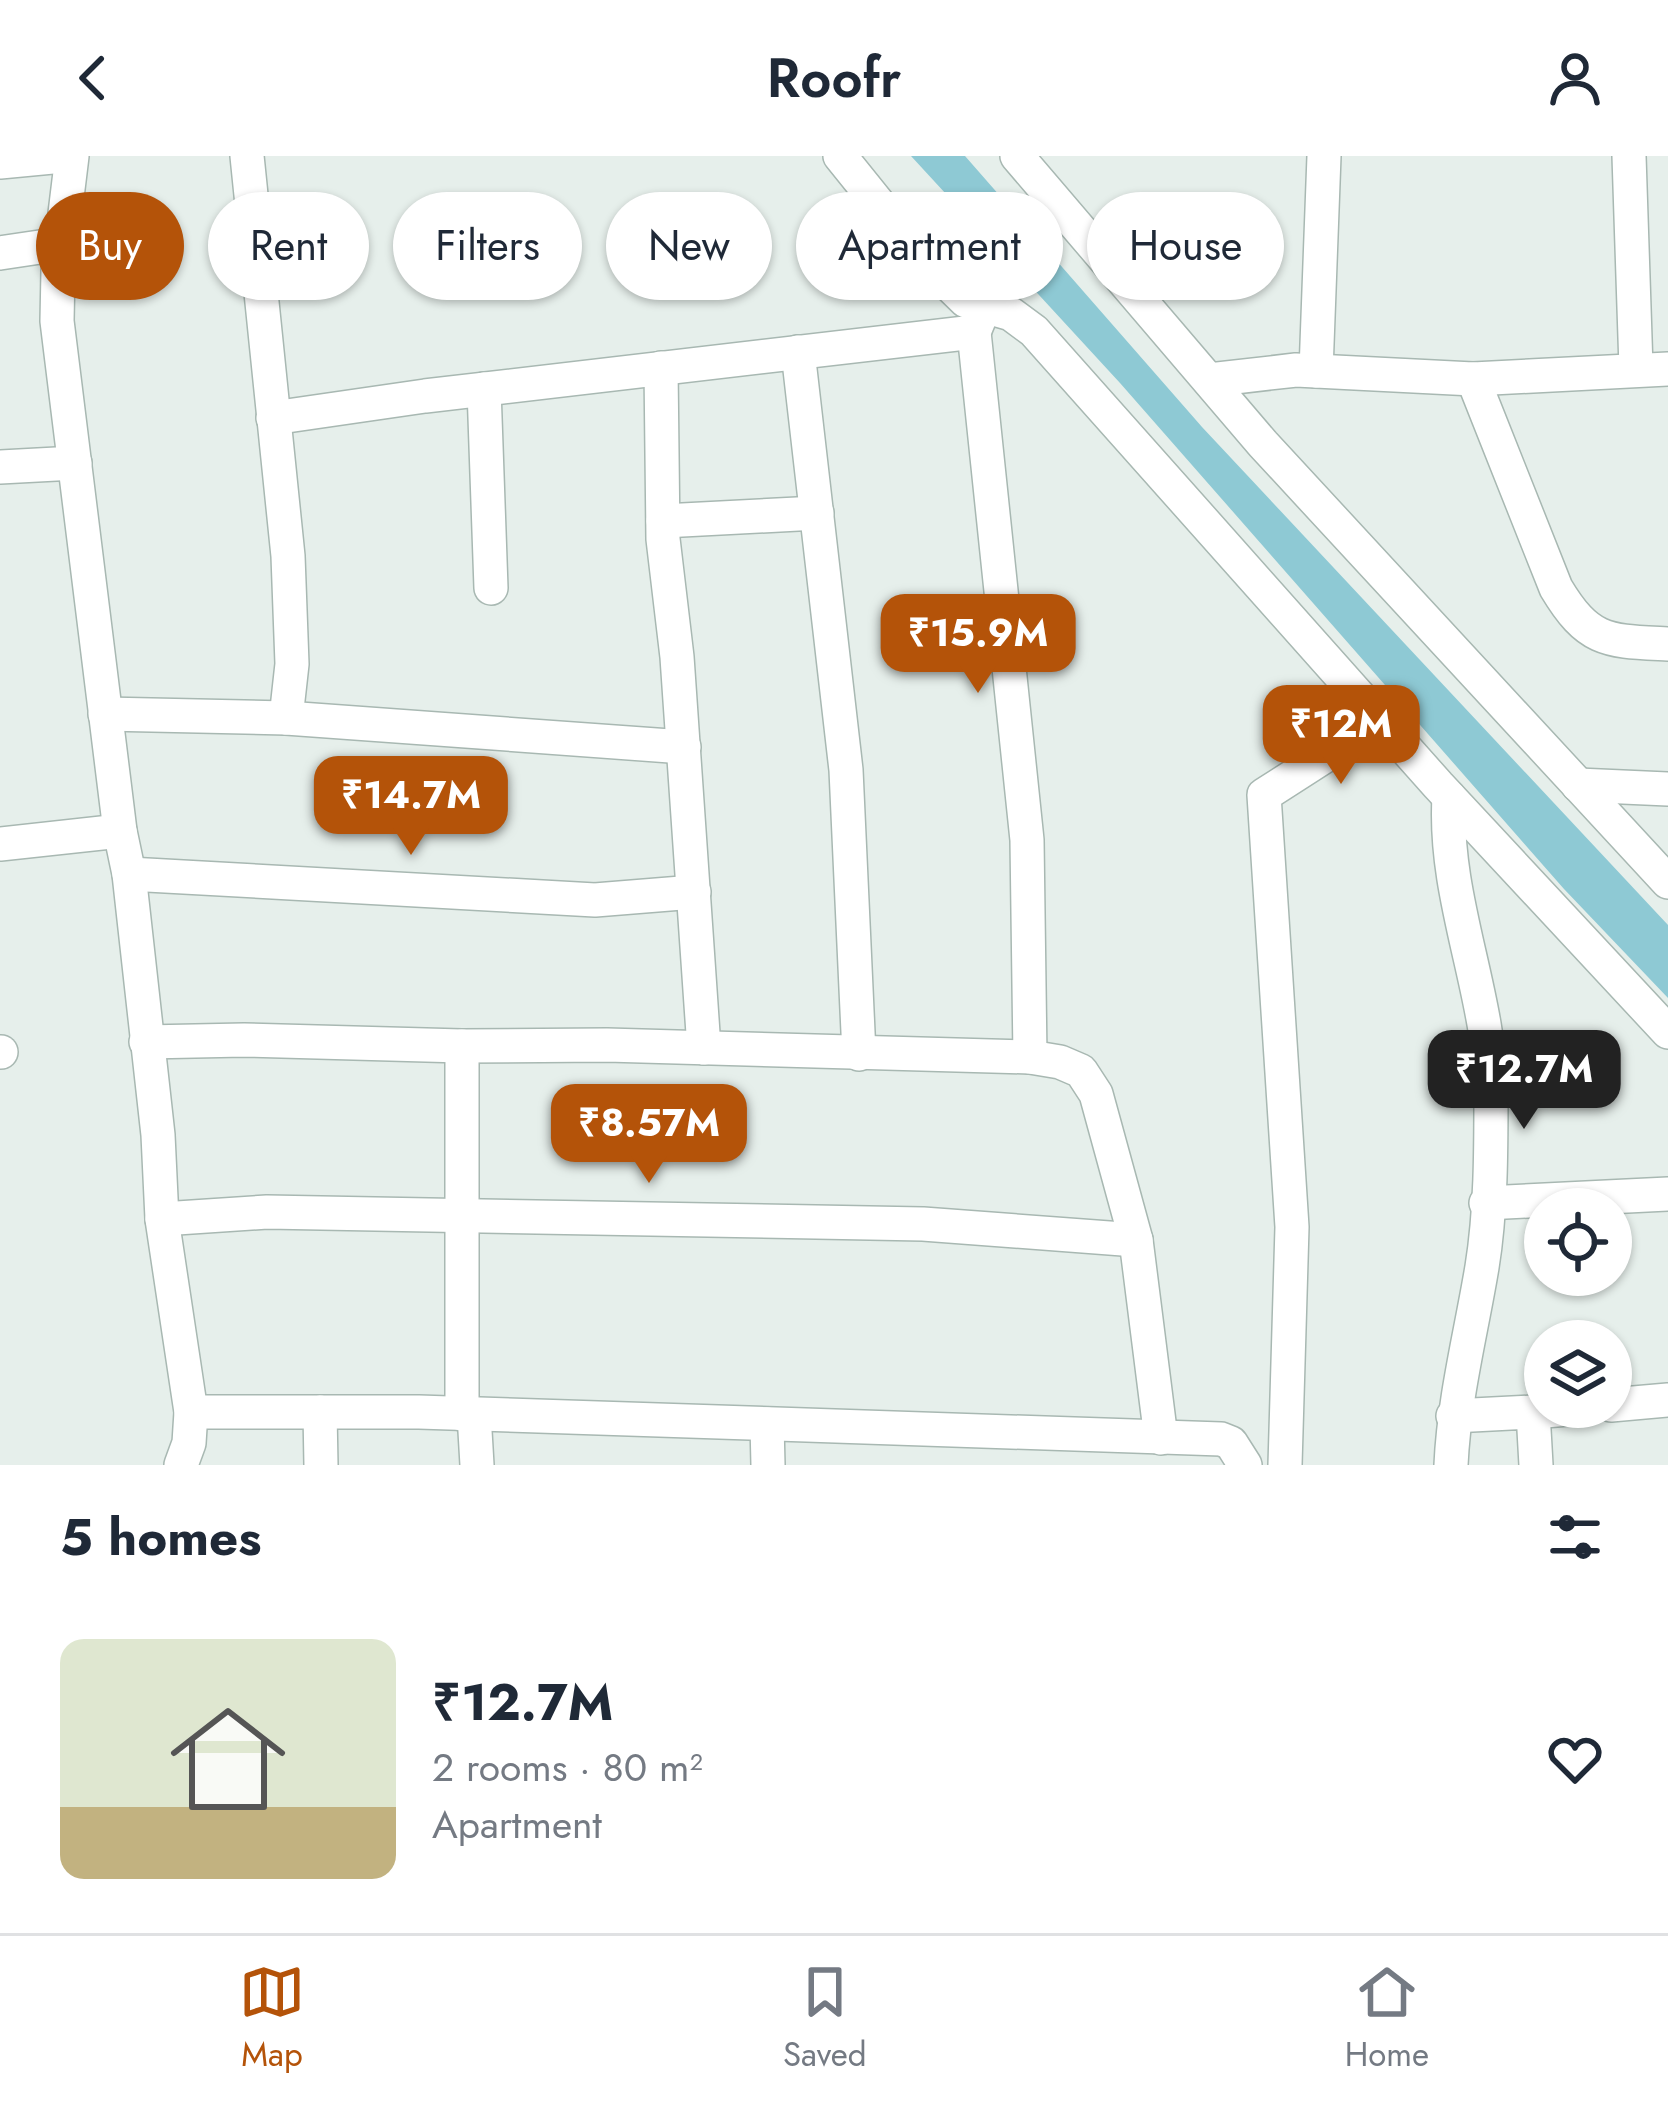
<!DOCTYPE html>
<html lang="en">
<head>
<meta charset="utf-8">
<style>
	:root { --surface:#fff; --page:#f2f2f3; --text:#1f2937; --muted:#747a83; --line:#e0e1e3; --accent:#b45309 }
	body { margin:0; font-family:Jost,sans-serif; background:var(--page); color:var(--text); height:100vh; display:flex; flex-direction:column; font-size:45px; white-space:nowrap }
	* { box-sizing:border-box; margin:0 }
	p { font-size:39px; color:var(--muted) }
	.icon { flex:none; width:66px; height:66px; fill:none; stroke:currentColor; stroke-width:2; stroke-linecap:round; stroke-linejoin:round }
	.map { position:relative; height:1309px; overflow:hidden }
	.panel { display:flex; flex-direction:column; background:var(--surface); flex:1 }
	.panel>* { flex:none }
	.guide { position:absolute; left:36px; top:36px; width:1596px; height:108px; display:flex; gap:24px }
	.tools { position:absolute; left:1524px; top:1032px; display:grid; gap:24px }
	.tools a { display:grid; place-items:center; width:108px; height:108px; border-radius:50%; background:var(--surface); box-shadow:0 3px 9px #0004; font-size:60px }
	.price { position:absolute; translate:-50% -102px; padding:0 27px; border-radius:24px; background:var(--accent); color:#fff; font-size:39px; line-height:78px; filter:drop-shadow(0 3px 6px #0008) }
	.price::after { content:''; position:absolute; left:50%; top:72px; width:36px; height:27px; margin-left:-18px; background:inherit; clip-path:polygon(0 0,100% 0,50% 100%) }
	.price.selected { background:#222; color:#fff }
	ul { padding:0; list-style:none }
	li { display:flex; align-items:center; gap:36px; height:300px; padding:0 60px }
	li span { display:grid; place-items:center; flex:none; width:336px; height:240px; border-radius:24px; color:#555 }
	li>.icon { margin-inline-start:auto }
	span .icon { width:144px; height:144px; fill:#fffc; stroke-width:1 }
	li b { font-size:51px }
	h2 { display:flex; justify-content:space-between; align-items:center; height:144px; padding:0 60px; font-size:51px }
	.pill { padding:0 42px; border-radius:54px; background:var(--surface); box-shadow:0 3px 9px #0004; font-size:42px; line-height:108px }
	.pill.selected { background:var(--accent); color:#fff }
	header { display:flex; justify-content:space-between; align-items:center; height:156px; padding:0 60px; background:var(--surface); font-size:54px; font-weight:600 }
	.tab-bar { display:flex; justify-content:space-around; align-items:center; height:168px; border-top:3px solid var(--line); background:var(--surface); font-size:33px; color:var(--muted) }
	.tab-bar a { display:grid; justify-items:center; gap:6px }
	.tab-bar .selected { color:var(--accent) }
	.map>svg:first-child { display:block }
	.water { fill:#8ec9d4 }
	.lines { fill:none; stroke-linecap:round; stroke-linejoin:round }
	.minor-casing { stroke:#a8b8b2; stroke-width:36 }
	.minor { stroke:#fff; stroke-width:33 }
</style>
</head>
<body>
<header><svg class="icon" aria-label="back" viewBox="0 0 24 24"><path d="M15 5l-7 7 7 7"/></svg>Roofr<svg class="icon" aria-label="person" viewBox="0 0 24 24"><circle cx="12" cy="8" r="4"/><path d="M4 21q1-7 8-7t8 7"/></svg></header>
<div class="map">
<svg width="1668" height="1309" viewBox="0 0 1668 1309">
	<rect width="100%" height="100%" fill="#e6efeb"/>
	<path class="water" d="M911,0h54l237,271 466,498v73l-104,-109 -444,-506z"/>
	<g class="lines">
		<defs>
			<g id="minor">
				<path d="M72,0l-14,115 -1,50 63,510 9,43 29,261 4,84 29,193 -2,31 -8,22"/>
				<path d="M247,0l41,400 4,108 -6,54"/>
				<path d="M840,0l83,103 43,42 45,13 23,17 404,454 230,247"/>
				<path d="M1017,0l246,288 405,438"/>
				<path d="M1629,0l7,212"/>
				<path d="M0,6l63,-6"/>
				<path d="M0,97l60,-9"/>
				<path d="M974,176l53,508 3,217"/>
				<path d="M798,196l48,418 13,284"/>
				<path d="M661,212l2,171 14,118 27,391"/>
				<path d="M1316,215l8,-215"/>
				<path d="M1473,223l83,209c33,55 52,53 112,56"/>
				<path d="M1209,224l87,-10 177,9 195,-10"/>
				<path d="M484,233l7,199"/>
				<path d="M273,262l152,-22 549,-64 10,-24"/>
				<path d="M0,311l75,-4"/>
				<path d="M663,365l154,-8"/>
				<path d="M105,558l181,4 398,29"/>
				<path d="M1578,629l90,4"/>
				<path d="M1449,641c-6,101 41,196 42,297 0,55 0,118 -9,173 -11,66 -28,131 -31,198"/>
				<path d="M0,688l120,-13"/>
				<path d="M129,718l466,26 99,-8"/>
				<path d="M146,886l98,-2 218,6 145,-1 423,12 30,5 21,9 15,23 40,146 25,198"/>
				<path d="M0,896h1"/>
				<path d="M1486,1047l182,-9"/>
				<path d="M162,1063l105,-7 656,12 213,16"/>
				<path d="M1611,1249l57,-5"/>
				<path d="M191,1256h228l802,27 10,4 14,22"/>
				<path d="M320,1256l1,53"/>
				<path d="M1533,1256l58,-5"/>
				<path d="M462,1258v-368"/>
				<path d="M474,1258l3,51"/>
				<path d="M1453,1260l80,-4 3,53"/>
				<path d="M767,1268l1,41"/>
				<path d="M1285,1309l7,-238 -28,-432 117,-75"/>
			</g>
		</defs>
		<use href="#minor" class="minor-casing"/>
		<use href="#minor" class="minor"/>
	</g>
</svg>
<div class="tools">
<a><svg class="icon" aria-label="locate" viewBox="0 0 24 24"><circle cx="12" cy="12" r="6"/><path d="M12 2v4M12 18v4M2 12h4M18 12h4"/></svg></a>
<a><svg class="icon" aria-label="layers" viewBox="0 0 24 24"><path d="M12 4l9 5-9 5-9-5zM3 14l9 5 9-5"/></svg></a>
</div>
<b class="price" style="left:978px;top:540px">₹15.9M</b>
<b class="price" style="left:1341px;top:631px">₹12M</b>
<b class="price" style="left:411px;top:702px">₹14.7M</b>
<b class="price selected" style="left:1524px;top:976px">₹12.7M</b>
<b class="price" style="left:649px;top:1030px">₹8.57M</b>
<div class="guide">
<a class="pill selected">Buy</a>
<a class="pill">Rent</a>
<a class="pill">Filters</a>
<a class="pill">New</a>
<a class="pill">Apartment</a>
<a class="pill">House</a>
</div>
</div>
<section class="panel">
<h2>5 homes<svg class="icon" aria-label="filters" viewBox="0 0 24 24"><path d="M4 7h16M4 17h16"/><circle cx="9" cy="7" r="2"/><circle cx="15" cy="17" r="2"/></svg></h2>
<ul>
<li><span style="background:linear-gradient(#dfe7d0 70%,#c2b280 0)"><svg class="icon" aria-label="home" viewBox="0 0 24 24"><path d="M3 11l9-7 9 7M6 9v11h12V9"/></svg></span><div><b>₹12.7M</b><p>2 rooms · 80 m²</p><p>Apartment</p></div><svg class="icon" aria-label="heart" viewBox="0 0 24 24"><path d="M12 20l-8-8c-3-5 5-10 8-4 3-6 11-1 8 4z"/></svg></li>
</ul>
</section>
<nav class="tab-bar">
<a class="selected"><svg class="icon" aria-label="map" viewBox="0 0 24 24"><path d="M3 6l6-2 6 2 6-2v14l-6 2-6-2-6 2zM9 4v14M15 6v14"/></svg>Map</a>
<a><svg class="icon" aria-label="saved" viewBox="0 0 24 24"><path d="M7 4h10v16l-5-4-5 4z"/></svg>Saved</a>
<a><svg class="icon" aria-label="home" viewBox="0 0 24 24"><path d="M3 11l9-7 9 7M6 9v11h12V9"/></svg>Home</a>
</nav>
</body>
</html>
